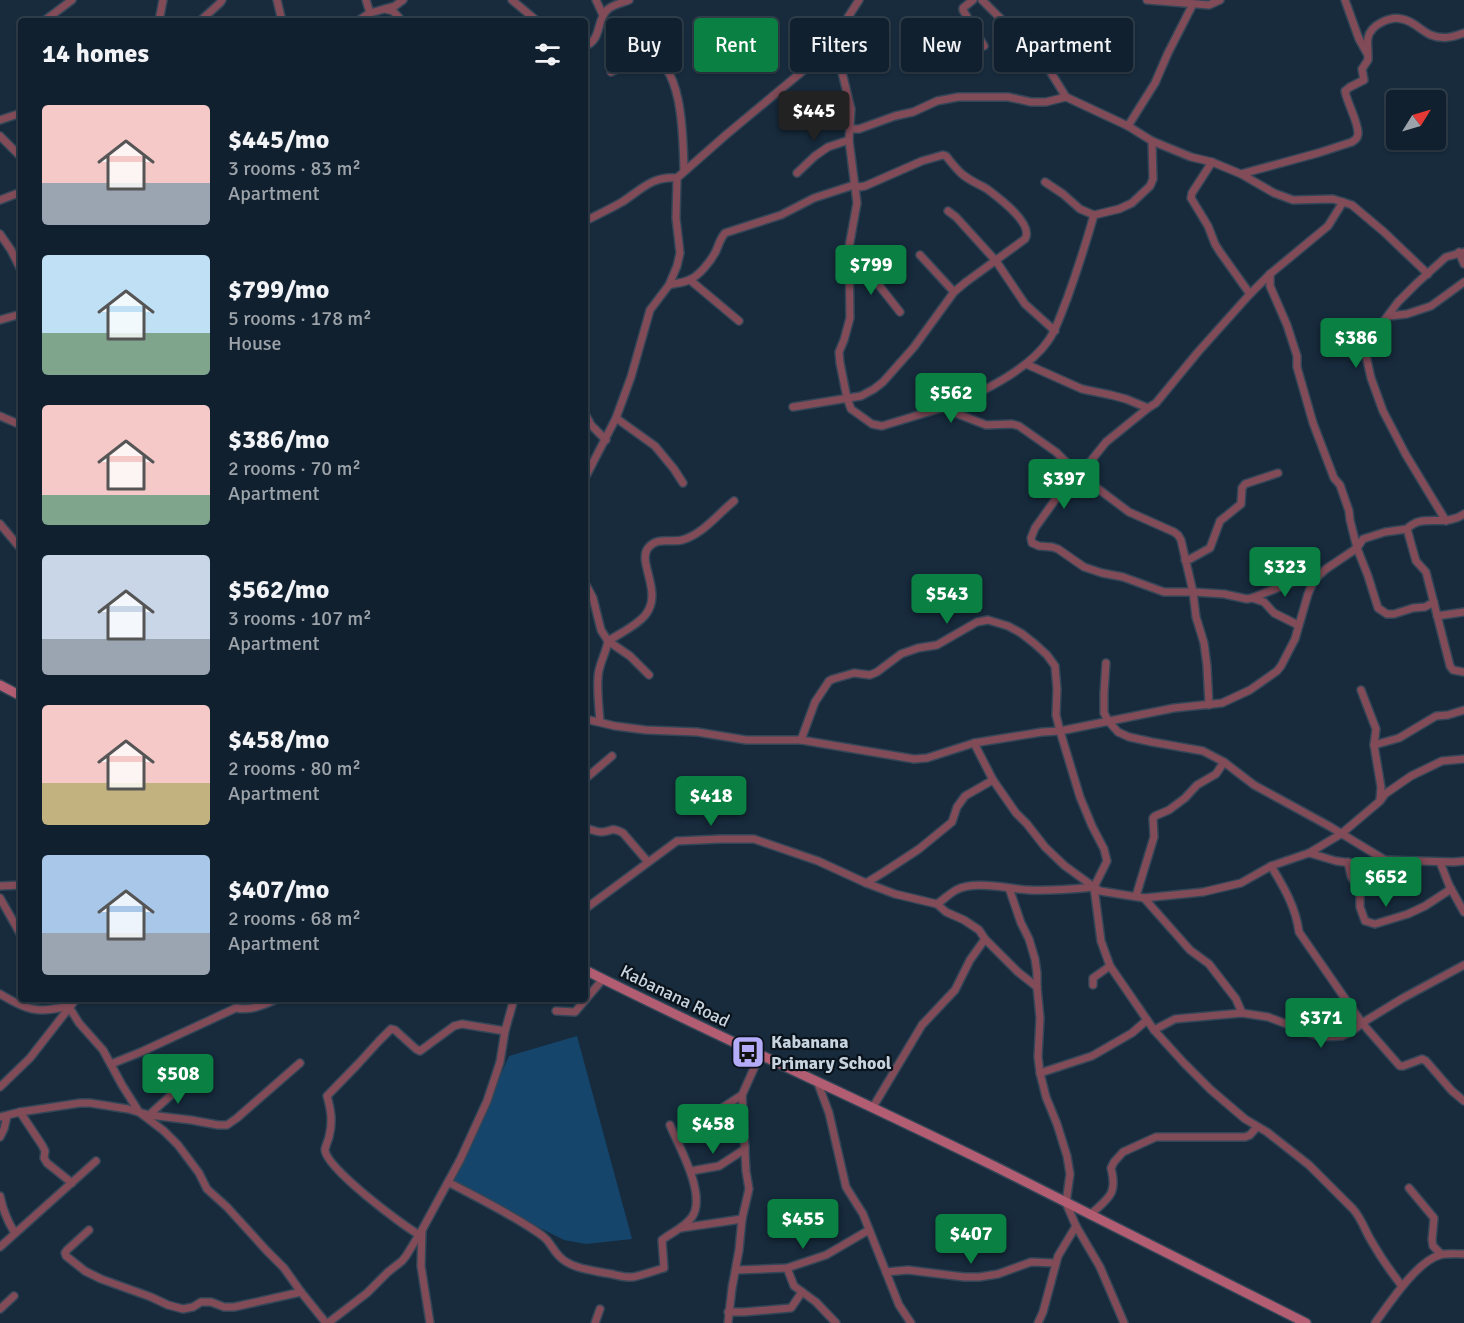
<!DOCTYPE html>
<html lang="en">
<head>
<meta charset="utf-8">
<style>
	:root { --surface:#11202e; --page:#1a2836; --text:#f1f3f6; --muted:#9ca3aa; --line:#303e4a; --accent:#0b8043 }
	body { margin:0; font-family:Signika,sans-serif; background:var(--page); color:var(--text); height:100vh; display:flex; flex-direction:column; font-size:22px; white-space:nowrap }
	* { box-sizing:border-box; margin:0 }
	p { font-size:20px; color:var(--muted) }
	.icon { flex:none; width:33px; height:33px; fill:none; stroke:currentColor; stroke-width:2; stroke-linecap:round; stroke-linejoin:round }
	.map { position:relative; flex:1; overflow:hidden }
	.side { position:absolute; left:18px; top:18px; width:570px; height:984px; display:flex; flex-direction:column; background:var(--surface); border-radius:6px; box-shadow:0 2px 4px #0004,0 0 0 2px var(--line) }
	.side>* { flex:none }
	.banner { position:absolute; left:606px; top:18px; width:570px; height:54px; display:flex; gap:12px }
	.needle { width:39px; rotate:53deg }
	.fabs { position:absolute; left:1386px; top:90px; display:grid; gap:12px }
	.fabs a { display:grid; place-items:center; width:60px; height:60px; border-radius:6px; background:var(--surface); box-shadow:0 2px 4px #0004,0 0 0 2px var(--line); font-size:30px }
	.price { position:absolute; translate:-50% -51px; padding:0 14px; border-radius:6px; background:var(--accent); color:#fff; font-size:20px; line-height:39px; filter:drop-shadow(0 2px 3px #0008) }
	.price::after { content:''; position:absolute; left:50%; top:36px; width:18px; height:14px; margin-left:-9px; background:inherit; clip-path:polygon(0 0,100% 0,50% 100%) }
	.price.active { background:#222; color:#fff }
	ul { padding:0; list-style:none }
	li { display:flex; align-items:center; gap:18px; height:150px; padding:0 24px }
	li span { display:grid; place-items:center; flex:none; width:168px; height:120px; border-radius:6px; color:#555 }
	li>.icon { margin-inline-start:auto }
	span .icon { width:72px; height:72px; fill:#fffc; stroke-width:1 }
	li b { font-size:26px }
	h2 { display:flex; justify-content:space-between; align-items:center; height:72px; padding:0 24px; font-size:26px }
	.tag { padding:0 21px; border-radius:6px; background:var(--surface); box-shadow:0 2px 4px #0004,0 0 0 2px var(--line); font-size:21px; line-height:54px }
	.tag.active { background:var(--accent); color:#fff }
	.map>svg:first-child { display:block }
	.green { fill:#15456a }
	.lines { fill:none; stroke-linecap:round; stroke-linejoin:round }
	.street-casing { stroke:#334657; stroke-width:10 }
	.secondary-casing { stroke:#334657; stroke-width:12 }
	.street { stroke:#814b58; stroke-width:7 }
	.secondary { stroke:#b25d71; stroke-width:9 }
	.labels { text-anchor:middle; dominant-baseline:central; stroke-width:4.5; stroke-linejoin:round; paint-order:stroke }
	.street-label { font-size:18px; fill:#c7d4df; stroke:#0a131b }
	.poi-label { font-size:18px; font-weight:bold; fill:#c7d4df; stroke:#0a131b; text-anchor:start }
</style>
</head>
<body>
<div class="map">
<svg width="1464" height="1323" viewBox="0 0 1464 1323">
	<rect width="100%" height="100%" fill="#172b3d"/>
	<path class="green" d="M577,1036l55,203 -46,5 -22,-4 -112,-56 57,-128z"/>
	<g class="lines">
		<defs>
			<g id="street">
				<path d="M277,0l5,21"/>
				<path d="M366,0l4,13"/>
				<path d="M512,0l25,21"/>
				<path d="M596,0l7,15"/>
				<path d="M973,0l-10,8v2l21,36"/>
				<path d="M982,0l63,63 21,34 62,29 24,15 39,16 21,5 29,12 33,19 19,7 40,-1 19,6 32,27 44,42"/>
				<path d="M1147,0l62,5 11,-5"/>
				<path d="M385,9l8,2 9,10"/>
				<path d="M44,21l28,-21"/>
				<path d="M159,21l4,-21"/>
				<path d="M200,21l20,-18 2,-3"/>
				<path d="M358,21l12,-8 25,-7 8,-6"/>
				<path d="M834,45l5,15 12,49 -2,31 8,63 -8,44 1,71 -6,22 -5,12 1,11 7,35 4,11 21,15 10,2 66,-20 10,8 28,11 26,-1 7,2 37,26 21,21 52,39 45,20 4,3 3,5 12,52 3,25 8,26 3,23 2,39"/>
				<path d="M585,46c17,-6 11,-25 22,-36 5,-5 15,-7 22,-10"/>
				<path d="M1368,53c0,-5 -1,-11 0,-15 2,-13 22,-22 34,-19 12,2 19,12 29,16 11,5 22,2 33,-2"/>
				<path d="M585,72v2"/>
				<path d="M611,72l37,-17c36,8 35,87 36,116"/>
				<path d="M0,120l21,-7"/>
				<path d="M1128,126l27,-43 13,-30 25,-49"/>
				<path d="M850,129h9l36,-13 18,-4 24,-11 21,-4h50l23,5h15l20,-5"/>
				<path d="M0,136l21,21"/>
				<path d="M1212,162l-20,31 -1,5 17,28 7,18 5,8 30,42"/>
				<path d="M797,173l18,-17 13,-9 21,-7"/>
				<path d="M1241,174l77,-21 34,-11c4,-3 5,-3 6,-8 1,-11 -11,-31 -13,-43l5,-4 14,-7 -2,-11 6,-9v-5l-9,-16 -14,-39"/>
				<path d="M1045,182l18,12 17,15 14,6 25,-6 13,-6 18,-17 3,-7 -1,-38"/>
				<path d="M0,200l21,-8"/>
				<path d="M948,211l8,6 40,44 29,43 30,27"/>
				<path d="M585,221c12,-6 25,-12 37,-19 20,-13 30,-26 55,-24"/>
				<path d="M0,234l11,16 10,20"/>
				<path d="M1459,252l5,12"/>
				<path d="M920,255l34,37"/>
				<path d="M849,269l19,7 6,3 26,33"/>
				<path d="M1270,274v12l17,39 10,31v11l16,56 21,55 6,7 9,26 1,9 7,28 11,28 10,32 9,6h7l19,-6 12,-1 9,-5"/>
				<path d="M690,280l49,41"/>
				<path d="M669,285c7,-2 14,-2 20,-5 10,-4 22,-19 27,-29 3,-7 4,-12 9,-18l56,-18 33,-17 40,-13 5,2 6,-1 57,-25 21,-6 3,1c5,6 10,13 16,18 8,7 17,10 25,15 12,9 47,35 38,50l-59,43 -12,10 -40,55 -31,35 -9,7 -13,7 -68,11"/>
				<path d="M1389,316l18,-2 24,-8 33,-24"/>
				<path d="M0,320l21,-6"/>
				<path d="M1026,364l56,25 29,6 15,4 22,9"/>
				<path d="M948,406c32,-13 80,-36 100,-65 9,-12 13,-28 19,-42 10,-28 19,-56 27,-84"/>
				<path d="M585,414l6,11 15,15"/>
				<path d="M0,416l21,9"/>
				<path d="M616,418l39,28 19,23 9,14"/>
				<path d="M585,478l31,-60 15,-41 19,-67 19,-25 8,-19 3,-13 -4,-35 1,-40 50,-44 107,-89 9,-20 16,-25"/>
				<path d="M1446,521l-40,-66 -23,-44 -12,-33 -6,-27 1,-6 32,-43 19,-19 29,-26 18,-5"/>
				<path d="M0,524l21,25"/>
				<path d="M1407,529l9,32 10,11 24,94 3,4 11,2"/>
				<path d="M1185,560l5,-1 20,-11 10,-27 21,-17 1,-16 3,-4 33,-11"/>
				<path d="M585,583l8,15 8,32 7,11 22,15 19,19"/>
				<path d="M1252,598l43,-17 19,-1"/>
				<path d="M1437,616l27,-4"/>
				<path d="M1298,625l-24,-12 -10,-11 -12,-4 -5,1 -23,-5 -31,-2h-29l-41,-15 -21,-4 -18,-6 -26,-18 -6,-2 -13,-1 -7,-3 -1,-5 4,-10 30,-42 12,-13 13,-11 16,-20 42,-34 8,-5 42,-51 52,-58 20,-20 58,-48 15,-24"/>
				<path d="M1106,663l-2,30v20l5,9 9,10 11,5 23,5 51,9 21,11 30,23 75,41 56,34"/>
				<path d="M1361,690l15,39 -2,16"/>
				<path d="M585,719l30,7 31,4 51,2 49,8h55l113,19 13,-1 47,-15 68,-11 18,-1 114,-23 48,-5 28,-13 27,-19 4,-5 14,-27 13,-45 6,-14 12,-11 31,-21 6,-9 22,-7 22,-3c15,-17 38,-1 57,-15"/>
				<path d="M600,722c-1,-15 -3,-30 -2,-44 0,-13 8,-24 10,-37 11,-7 30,-16 38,-27 17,-22 -9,-52 2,-66 9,-12 23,-5 34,-8 21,-6 36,-26 52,-39"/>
				<path d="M801,740l14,-38 14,-21 4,-2 21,-6 16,2 7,-3 24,-18 17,-6 19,-3 40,-23 11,-2 20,6 13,7 14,11 12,11 8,11 2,23 -1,26 4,16 20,66 12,29 12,23 3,12 -13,26"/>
				<path d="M974,743l19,37 23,33 11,11 18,23 20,19 29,21 7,54 9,25 44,64 29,32 28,28 34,29 22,13 42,33 44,44c9,10 12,22 19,33 9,16 19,30 30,44"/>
				<path d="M585,779l27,-23"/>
				<path d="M1380,800l1,-13 -7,-42 25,-7 37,-22 12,-1 16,-5"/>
				<path d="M585,828c5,1 11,4 16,4 11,0 10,-6 22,1l25,29"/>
				<path d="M1309,853l32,-19 39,-33 5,-7 26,-18 31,-15 22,-2"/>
				<path d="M1348,862l3,14 9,16v15l5,14 10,3 33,-10 17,-8 26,-17"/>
				<path d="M1440,862l9,23 15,27"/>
				<path d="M1271,866c13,21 25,42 28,66l63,91 36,41 2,2h3l19,-7 4,2 26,30 12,10"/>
				<path d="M866,883l18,-11 35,-23 33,-27 5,-15 8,-11 28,-16"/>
				<path d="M0,886l21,-1"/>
				<path d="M1009,888l12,35 8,16 6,20 2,14v14l3,31 -2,39 2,16 6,24 11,27 10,32 3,18 -4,29 10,23 24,41 24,56"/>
				<path d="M1136,896l18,-59 -1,-19 2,-2 14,-6 16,-12 12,-13 19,-11 8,-12"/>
				<path d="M0,898l21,37"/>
				<path d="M1144,898l46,52 19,14 27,35 6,14"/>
				<path d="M937,904l9,8 18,8 15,10 6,9 33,33 19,15"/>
				<path d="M585,909l92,-68 44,-2h33l64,22 48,22 29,11 42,10c6,-4 12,-10 19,-14 19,-10 53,-1 73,0 22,1 44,-1 65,-3l6,4 44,7 59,-6 38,-9 30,-17 38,-13 27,8 23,3 26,-4 69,2 10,-1"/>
				<path d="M1093,985v-7l17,-12"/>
				<path d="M0,994c26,16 38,20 68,12"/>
				<path d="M64,999l15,24 24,27 19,35 17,27 25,19 14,14 21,28 8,16 20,18 40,44 17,17 17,24 25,31"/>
				<path d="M556,1011l19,1 28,-33"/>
				<path d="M1154,1030l21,-11 67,-6 26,4 53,20 21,-1 9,-4 11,-9 41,-25 61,-33"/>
				<path d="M111,1064l30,-12 95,-44c15,3 27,-3 41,-9"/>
				<path d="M1040,1073l52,-17 40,-23 15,-13"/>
				<path d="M817,1081l12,32 17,74 17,27 36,91 12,18"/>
				<path d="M0,1087l30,-29 46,-59"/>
				<path d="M873,1107l49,-82 33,-35 15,-30 15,-21"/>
				<path d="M719,1110l23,-15"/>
				<path d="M20,1112l22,33 3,6 -1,7 3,5 25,20"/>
				<path d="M149,1115l42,-38"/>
				<path d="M0,1117l20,-5 60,-9h10l38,6 21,6 42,5 27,5h9l10,-7 63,-55"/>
				<path d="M0,1137l4,-8 3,-13"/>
				<path d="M691,1171l28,-5 26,-17v-3"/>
				<path d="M448,1182c30,16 61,31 89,50 14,9 12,13 22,24 11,12 31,14 46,17 10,1 18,5 28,4 10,-2 21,-6 31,-9l-2,-28c10,-8 22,-12 30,-23 15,-22 -13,-70 -22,-92"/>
				<path d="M1409,1188l25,30 -2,22 1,6 8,8"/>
				<path d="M0,1196c3,14 7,25 15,37"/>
				<path d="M1090,1215c18,-17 28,-20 21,-47l3,-6 9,-10 33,-15h89l5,-2 7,-8"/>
				<path d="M681,1228l61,-9"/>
				<path d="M89,1230l-22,20 -2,3 1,3 19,15 16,8 50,18 17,8 15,4 10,-2 8,-5h10l13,5h10l67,-15"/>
				<path d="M422,1230l-1,36 9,57"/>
				<path d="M418,1234c-16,-9 -92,-66 -93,-84 0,-3 3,-9 4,-13 4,-15 2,-27 -2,-41l31,-32 21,-23 12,-12 4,1 21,19 4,2 34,-25 8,-2 43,7"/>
				<path d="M0,1247l96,-86"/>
				<path d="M787,1268l7,18 22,16 20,21"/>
				<path d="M736,1270l51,-2 39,-13 43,-25"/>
				<path d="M886,1272l22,-2 56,7h15l19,-3 33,-12 24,1"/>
				<path d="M0,1309l14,-13"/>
				<path d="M728,1312h16l47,-4 11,-16"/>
				<path d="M328,1323l39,-30 21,-21 14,-11 4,-5 16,-26 38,-70 27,-59 13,-39 5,-31 9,-32"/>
				<path d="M595,1323l5,-14"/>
				<path d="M728,1323l4,-35 7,-38 3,-31 7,-30 -3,-18 -4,-76 18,-40"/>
				<path d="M1038,1323l5,-11 15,-56 18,-30"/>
				<path d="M1375,1323c14,-19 42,-62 65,-68 8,-2 16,-1 24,-1"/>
			</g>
			<g id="secondary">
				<path d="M0,685l21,11"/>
				<path d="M585,970c135,68 273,129 409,196 104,52 208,105 312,157"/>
			</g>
		</defs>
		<use href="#street" class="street-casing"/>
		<use href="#secondary" class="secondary-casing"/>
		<use href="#street" class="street"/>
		<use href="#secondary" class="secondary"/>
	</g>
	<defs>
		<symbol id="bus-square" viewBox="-11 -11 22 22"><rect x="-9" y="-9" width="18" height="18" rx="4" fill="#b4acf9" stroke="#0a131b"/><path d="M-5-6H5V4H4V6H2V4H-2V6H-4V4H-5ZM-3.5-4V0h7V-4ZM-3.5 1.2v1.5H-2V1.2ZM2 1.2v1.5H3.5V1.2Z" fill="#111"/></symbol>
	</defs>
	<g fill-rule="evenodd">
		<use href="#bus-square" x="729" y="1033" width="38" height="38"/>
	</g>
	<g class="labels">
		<g class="street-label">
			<text transform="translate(675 996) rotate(26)">Kabanana Road</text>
		</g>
		<g class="poi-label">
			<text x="771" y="1042">Kabanana<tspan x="771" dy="21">Primary School</tspan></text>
		</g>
	</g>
</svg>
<div class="fabs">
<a><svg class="needle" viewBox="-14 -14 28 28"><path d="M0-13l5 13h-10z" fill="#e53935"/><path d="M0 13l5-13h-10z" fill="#9ca3aa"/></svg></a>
</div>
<b class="price active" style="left:814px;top:142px">$445</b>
<b class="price" style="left:871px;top:296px">$799</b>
<b class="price" style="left:1356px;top:369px">$386</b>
<b class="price" style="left:951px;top:424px">$562</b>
<b class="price" style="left:1064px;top:510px">$397</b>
<b class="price" style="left:1285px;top:598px">$323</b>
<b class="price" style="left:947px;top:625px">$543</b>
<b class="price" style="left:711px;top:827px">$418</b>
<b class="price" style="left:1386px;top:908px">$652</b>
<b class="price" style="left:1321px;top:1049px">$371</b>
<b class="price" style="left:178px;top:1105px">$508</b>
<b class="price" style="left:713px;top:1155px">$458</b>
<b class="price" style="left:803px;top:1250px">$455</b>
<b class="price" style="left:971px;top:1265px">$407</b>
<div class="banner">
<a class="tag">Buy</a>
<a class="tag active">Rent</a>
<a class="tag">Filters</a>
<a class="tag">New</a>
<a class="tag">Apartment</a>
</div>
<section class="side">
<h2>14 homes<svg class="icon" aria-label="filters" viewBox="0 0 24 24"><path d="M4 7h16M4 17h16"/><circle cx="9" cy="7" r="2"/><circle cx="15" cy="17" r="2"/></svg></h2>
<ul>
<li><span style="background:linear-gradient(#f6c9c9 65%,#9aa5b1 0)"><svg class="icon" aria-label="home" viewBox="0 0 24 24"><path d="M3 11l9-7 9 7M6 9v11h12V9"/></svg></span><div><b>$445/mo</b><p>3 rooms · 83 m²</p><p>Apartment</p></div></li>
<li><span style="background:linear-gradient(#bfe0f5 65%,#7fa58c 0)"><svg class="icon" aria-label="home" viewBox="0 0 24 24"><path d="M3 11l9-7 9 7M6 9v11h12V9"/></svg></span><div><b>$799/mo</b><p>5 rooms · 178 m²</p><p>House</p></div></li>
<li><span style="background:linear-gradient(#f6c9c9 75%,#7fa58c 0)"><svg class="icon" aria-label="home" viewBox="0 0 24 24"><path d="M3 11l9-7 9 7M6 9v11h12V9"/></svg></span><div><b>$386/mo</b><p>2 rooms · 70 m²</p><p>Apartment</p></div></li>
<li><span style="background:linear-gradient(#c9d6e8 70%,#9aa5b1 0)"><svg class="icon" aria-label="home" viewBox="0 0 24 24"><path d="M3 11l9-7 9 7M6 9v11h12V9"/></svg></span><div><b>$562/mo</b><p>3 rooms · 107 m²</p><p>Apartment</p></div></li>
<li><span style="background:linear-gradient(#f6c9c9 65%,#c2b280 0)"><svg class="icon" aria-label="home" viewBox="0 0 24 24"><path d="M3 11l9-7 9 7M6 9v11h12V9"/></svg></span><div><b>$458/mo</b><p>2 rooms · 80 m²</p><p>Apartment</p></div></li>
<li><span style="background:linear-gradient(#a9c7e8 65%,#9aa5b1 0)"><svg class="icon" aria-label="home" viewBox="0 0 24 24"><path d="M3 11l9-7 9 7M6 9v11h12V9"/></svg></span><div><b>$407/mo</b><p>2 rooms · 68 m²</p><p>Apartment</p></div></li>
</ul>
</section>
</div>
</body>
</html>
